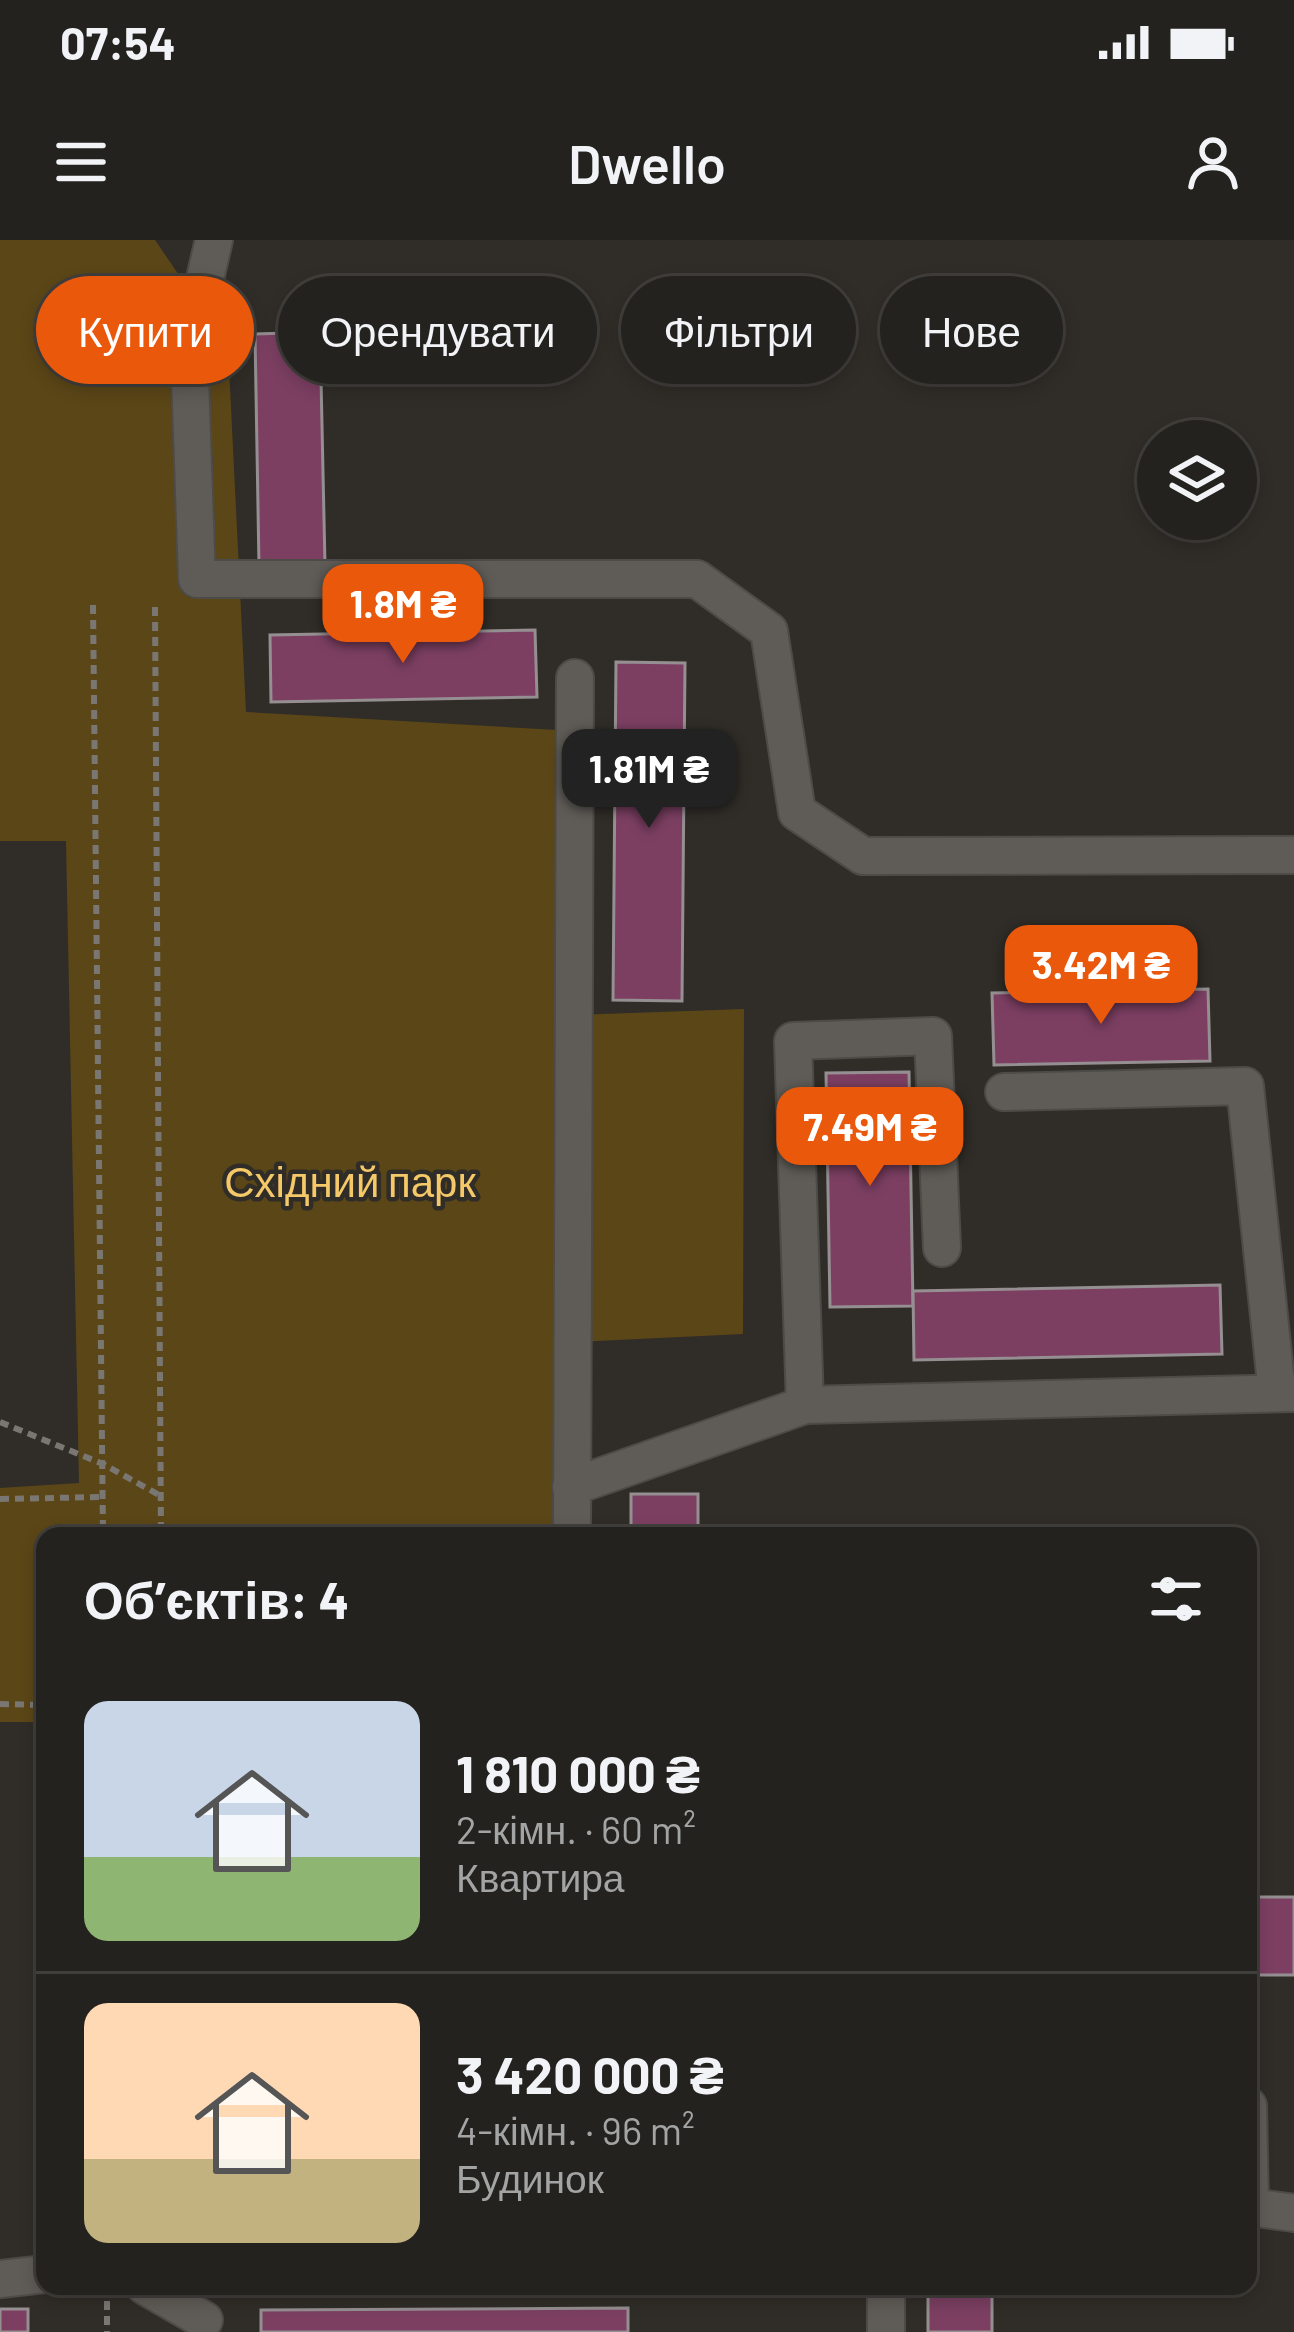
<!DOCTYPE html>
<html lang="uk">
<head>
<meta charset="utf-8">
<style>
	:root { --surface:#24221e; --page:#302f2b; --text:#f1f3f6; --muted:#a3a4a4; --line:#413f3c; --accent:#ea580c }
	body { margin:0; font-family:Barlow,sans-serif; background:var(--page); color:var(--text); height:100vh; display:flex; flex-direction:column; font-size:45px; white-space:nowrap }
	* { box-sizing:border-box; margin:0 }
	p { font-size:39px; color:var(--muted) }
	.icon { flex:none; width:66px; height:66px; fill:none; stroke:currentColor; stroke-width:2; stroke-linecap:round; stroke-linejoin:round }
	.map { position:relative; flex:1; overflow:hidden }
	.panel { position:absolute; left:36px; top:1287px; width:1221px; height:768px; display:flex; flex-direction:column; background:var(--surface); border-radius:24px; box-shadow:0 6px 18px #0003,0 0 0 3px var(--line) }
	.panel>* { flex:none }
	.guide { position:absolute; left:36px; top:36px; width:1224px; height:108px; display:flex; gap:24px }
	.buttons { position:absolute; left:1137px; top:180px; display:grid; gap:24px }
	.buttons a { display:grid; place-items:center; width:120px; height:120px; border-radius:50%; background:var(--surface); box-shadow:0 6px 18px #0003,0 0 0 3px var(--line); font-size:60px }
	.price { position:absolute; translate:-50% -102px; padding:0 27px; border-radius:24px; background:var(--accent); color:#fff; font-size:39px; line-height:78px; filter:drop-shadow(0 3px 6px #0008) }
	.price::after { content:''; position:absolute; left:50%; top:72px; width:36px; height:27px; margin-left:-18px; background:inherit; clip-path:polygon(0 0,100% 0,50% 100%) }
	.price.on { background:#222; color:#fff }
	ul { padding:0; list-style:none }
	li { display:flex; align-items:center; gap:36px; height:300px; padding:0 48px }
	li+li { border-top:3px solid var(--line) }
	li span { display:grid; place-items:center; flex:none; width:336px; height:240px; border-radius:24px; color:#555 }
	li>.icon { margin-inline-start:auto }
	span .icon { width:144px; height:144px; fill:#fffc; stroke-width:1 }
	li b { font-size:51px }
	h2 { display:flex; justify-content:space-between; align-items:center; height:144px; padding:0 48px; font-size:51px }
	.tag { padding:0 42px; border-radius:54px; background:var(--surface); box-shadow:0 6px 18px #0003,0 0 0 3px var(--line); font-size:42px; line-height:108px }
	.tag.on { background:var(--accent); color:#fff }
	.status { display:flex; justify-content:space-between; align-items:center; height:84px; padding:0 60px; background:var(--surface); direction:ltr }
	.status svg { height:33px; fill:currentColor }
	header { display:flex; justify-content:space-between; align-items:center; height:156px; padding:0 48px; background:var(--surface); font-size:54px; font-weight:600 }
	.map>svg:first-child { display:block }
	.green { fill:#5b4617 }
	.building { fill:#7c3f62; stroke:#968f92; stroke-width:3 }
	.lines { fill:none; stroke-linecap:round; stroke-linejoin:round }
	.minor-casing { stroke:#4d4b47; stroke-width:40 }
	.path { stroke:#7a7773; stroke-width:6; stroke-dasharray:9 6; stroke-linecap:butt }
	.minor { stroke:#5f5c57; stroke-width:36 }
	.labels { text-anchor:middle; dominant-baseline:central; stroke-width:9; stroke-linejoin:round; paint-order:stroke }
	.park-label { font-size:42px; fill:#f5c868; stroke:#302d28 }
</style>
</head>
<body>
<div class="status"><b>07:54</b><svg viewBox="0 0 49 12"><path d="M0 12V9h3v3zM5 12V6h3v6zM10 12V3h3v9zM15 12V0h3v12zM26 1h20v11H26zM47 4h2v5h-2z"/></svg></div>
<header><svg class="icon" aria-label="menu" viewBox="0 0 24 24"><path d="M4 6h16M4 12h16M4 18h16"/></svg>Dwello<svg class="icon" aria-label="person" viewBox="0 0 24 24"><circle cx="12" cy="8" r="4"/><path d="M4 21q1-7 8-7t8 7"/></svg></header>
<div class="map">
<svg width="1294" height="2092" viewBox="0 0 1294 2092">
	<rect width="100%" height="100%" fill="#302d28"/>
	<path class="green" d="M0,0h155l73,107 18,365 329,19v284l169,-6 -1,325 -168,8 -3,194h-527v186h-45v-234l79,-5 -13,-642h-66z"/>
	<g class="building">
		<path d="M320,92l5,233 -66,1 -4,-232z"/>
		<path d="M535,390l2,67 -266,5 -1,-67z"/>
		<path d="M616,422l69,1 -3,338 -69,-1z"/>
		<path d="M1208,749l2,72 -216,4 -2,-72z"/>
		<path d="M909,832l4,234 -83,1 -4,-234z"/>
		<path d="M1220,1045l2,69 -308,6 -1,-69z"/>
		<rect x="631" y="1254" width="67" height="42"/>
		<rect x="1248" y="1657" width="46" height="78"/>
		<rect x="928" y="2046" width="64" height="46"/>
		<path d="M628,2068v24h-367v-22z"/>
		<rect x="0" y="2069" width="28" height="23"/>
	</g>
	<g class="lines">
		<defs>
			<g id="minor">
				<path d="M214,0l-25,108 8,231h500l72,52 28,181 66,44 431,-1"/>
				<path d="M1004,852l241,-6 32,307"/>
				<path d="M805,1165l-12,-364 140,-5 9,212"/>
				<path d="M571,1247l234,-82 489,-12"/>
				<path d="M572,1296l3,-858"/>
				<path d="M1248,1866l2,101 44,6"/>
				<path d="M0,2039l45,-5"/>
				<path d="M145,2046l59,34"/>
				<path d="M886,2046v46"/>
			</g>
		</defs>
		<use href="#minor" class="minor-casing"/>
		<g class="path">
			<path d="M93,365l10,931"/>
			<path d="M155,367l6,929"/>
			<path d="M0,1182l103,42 58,32"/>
			<path d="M0,1259l103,-2"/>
			<path d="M0,1464l45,1"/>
			<path d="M107,2046v46"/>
		</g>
		<use href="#minor" class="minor"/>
	</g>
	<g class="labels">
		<g class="park-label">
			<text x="350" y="940">Східний парк</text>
		</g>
	</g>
</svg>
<div class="buttons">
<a><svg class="icon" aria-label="layers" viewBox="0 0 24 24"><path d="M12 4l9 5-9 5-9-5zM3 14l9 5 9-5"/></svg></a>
</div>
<b class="price" style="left:403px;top:426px">1.8M ₴</b>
<b class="price on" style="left:649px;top:591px">1.81M ₴</b>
<b class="price" style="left:1101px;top:787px">3.42M ₴</b>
<b class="price" style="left:870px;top:949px">7.49M ₴</b>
<div class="guide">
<a class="tag on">Купити</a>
<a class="tag">Орендувати</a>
<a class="tag">Фільтри</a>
<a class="tag">Нове</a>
</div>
<section class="panel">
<h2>Об’єктів: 4<svg class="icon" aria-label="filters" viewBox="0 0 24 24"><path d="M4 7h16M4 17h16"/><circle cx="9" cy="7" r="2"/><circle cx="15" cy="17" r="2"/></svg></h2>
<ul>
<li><span style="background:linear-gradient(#c9d6e8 65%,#8fb573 0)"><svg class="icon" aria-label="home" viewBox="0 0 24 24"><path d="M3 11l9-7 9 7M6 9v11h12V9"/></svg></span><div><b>1 810 000 ₴</b><p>2-кімн. · 60 m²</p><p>Квартира</p></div></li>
<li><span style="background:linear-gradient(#ffd9b3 65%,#c2b280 0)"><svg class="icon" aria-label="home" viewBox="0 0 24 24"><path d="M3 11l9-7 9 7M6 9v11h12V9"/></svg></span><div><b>3 420 000 ₴</b><p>4-кімн. · 96 m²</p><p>Будинок</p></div></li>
</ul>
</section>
</div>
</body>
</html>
